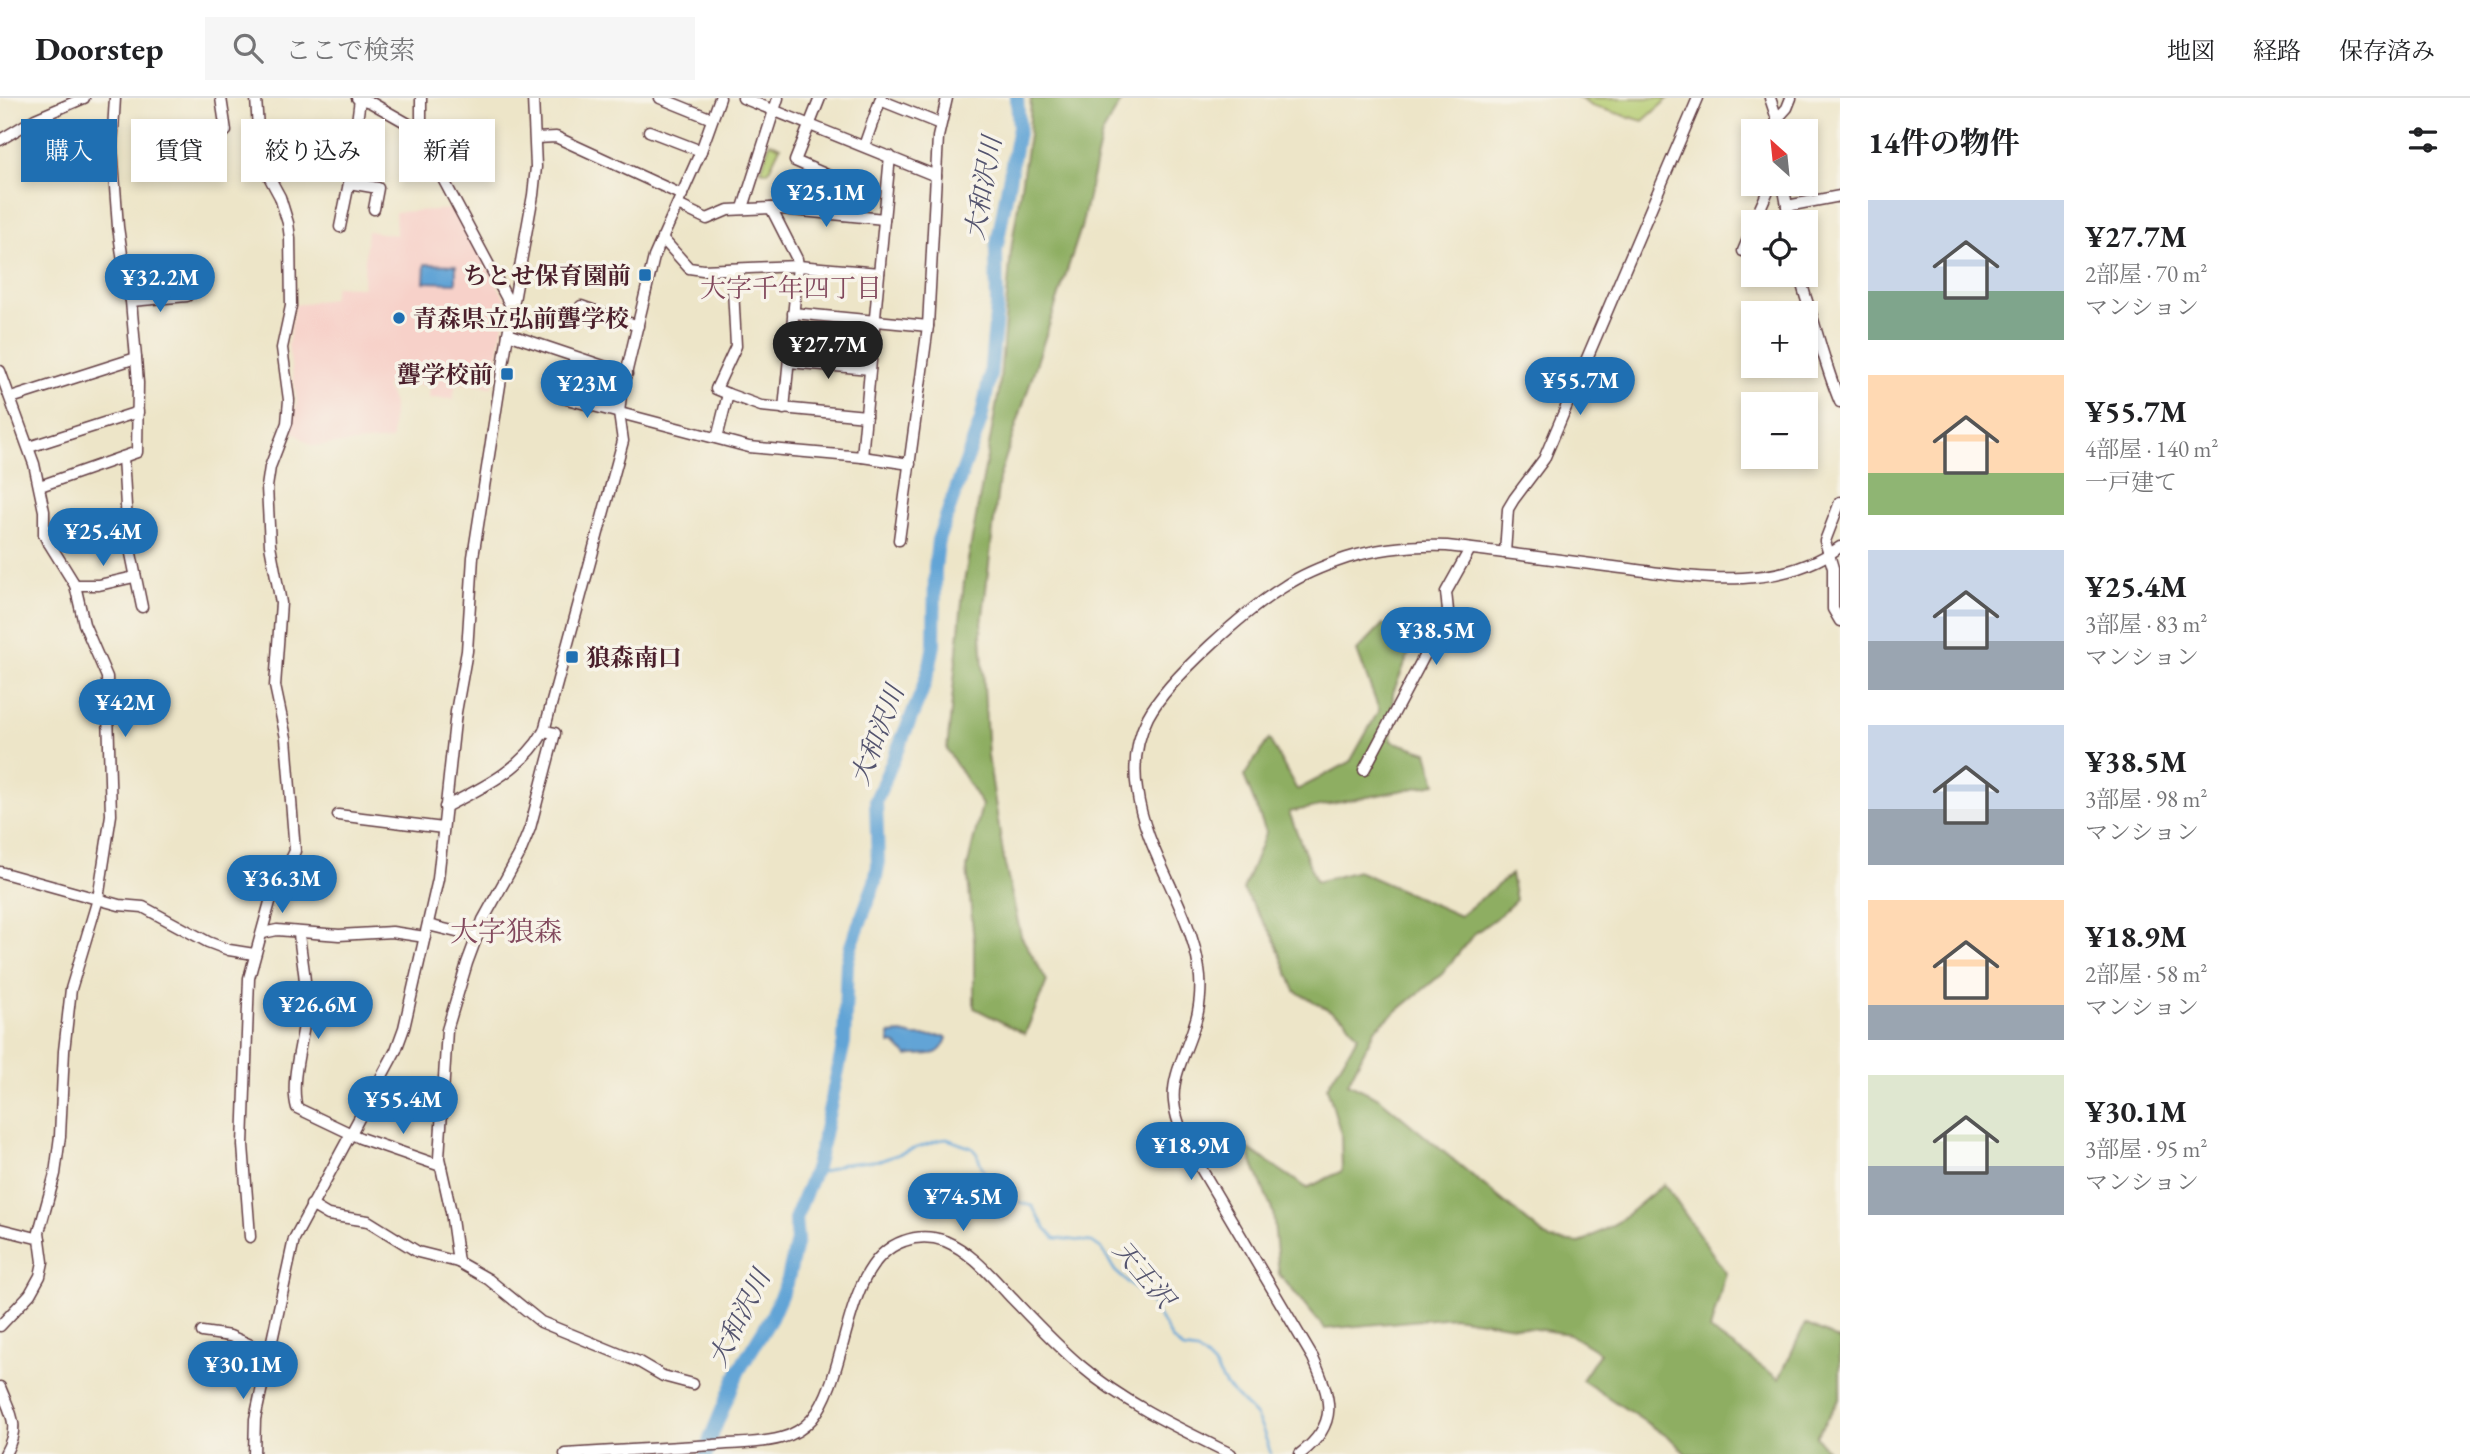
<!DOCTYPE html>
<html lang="ja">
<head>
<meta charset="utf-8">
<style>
	:root { --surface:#fff; --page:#f6f6f6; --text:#202124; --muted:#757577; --line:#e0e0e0; --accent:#1f6fb2 }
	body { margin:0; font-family:"EB Garamond","Noto Serif JP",serif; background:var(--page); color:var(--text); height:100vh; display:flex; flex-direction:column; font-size:26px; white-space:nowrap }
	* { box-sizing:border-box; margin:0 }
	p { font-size:23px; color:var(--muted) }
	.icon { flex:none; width:38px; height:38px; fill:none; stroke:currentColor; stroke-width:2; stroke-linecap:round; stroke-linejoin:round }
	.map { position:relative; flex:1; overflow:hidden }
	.details { display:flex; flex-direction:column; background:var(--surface); width:630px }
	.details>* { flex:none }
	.top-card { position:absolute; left:21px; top:21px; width:665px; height:63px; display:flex; gap:14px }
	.needle { width:46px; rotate:333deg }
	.controls { position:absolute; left:1741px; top:21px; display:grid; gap:14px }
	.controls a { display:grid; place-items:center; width:77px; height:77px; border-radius:0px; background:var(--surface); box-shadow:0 4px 10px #0003; font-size:35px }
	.price { position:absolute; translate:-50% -60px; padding:0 16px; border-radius:24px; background:var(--accent); color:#fff; font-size:23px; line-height:46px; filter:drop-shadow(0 2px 4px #0008) }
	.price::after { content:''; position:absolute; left:50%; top:42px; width:21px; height:16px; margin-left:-10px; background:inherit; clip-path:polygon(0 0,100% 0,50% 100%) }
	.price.selected { background:#222; color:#fff }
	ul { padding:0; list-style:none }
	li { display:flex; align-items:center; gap:21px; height:175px; padding:0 28px }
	li span { display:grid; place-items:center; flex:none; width:196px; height:140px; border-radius:0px; color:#555 }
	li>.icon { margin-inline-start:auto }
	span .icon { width:84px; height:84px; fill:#fffc; stroke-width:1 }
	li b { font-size:30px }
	h2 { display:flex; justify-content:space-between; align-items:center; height:84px; padding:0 28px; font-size:30px }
	.pill { padding:0 24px; border-radius:0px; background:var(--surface); box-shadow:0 4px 10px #0003; font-size:24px; line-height:63px }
	.pill.selected { background:var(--accent); color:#fff }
	header { display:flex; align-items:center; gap:42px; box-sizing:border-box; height:98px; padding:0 35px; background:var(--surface); border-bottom:2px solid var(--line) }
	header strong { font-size:33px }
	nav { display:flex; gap:38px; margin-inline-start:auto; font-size:24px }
	.search { width:490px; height:63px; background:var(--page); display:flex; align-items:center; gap:18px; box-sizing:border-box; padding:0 24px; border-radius:0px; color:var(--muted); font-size:26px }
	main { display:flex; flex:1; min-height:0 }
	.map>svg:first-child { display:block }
	.built { fill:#f7d1c9 }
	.green { fill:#b3ca6f; stroke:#7e744d; stroke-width:2 }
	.forest { fill:#8eae62; stroke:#6c6646; stroke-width:2 }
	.water { fill:#62a4d6; stroke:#566280; stroke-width:2 }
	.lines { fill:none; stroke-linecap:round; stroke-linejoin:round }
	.stream { stroke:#62a4d6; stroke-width:2.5 }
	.river { stroke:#62a4d6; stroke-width:14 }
	.minor-casing { stroke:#623d43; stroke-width:13 }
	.minor { stroke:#fff; stroke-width:10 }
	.poi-dot { fill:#1f6fb2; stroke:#f7f3e8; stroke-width:2.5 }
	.labels { text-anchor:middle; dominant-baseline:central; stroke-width:7; stroke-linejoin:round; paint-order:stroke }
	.poi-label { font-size:24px; font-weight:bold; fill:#4a1f2b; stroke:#f7f3e8; text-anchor:end }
	.water-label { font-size:26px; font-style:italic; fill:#54546f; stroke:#f7f3e8 }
	.neighbourhood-label { font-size:26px; fill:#82495d; stroke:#f7f3e8 }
	.quarter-label { font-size:28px; fill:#82495d; stroke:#f7f3e8 }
</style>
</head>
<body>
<header>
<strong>Doorstep</strong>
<div class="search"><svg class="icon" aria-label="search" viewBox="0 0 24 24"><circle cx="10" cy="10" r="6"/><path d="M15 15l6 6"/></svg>ここで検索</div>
<nav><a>地図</a><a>経路</a><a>保存済み</a></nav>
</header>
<main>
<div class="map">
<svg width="1840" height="1356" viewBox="0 0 1840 1356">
	<rect width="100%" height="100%" fill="#f7f3e8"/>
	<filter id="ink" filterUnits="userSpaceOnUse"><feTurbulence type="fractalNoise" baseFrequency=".0143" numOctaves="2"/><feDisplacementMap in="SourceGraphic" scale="14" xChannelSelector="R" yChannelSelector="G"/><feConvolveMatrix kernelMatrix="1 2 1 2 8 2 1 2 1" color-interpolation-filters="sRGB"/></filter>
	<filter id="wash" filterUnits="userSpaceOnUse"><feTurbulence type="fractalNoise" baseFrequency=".00686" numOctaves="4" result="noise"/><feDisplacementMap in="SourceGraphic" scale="28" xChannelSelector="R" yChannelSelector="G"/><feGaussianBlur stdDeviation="1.57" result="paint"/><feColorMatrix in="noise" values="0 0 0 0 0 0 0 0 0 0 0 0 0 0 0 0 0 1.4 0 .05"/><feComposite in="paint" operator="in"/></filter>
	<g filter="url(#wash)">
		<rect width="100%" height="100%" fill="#ede5c8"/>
		<path class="built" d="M456,111l52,95 -6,26 -10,57 -36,-4 -3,16 -24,-1 1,-12 -36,-3 -8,2 7,19 -1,36 -80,6 -21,-16 6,-28 -9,-57 7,-40 37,-6 3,-13 28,1 4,-56 29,4 -1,-23z"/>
		<g class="green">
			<path d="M1579,0h90l-26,23 -51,-15z"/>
			<path d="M770,44l10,5 -12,25 -7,-2z"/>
		</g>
		<g class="forest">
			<path d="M1031,0h92l-21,36 -21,94 -82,250 -18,155 7,123 16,104 17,76 26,45 -22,53 -51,-26v-67l-7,-73 15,-63 -35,-55 17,-168 35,-191 12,-141 18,-115z"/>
			<path d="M1383,526l29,22 -19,47 -2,48 36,11 9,32 -147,28 27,70 42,-11 102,45 51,-42 5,26 -16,15 -26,19 -32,40 -67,55 -27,54 31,15 171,142 30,3 38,-21 46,-38 62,89 -16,57 69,49 26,-55 35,16v58l-24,38 15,18h-145l-15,-15 -89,-59 18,-27 -31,-19 -115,-17 -129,12 -46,-55 -6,-62 -27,-65 61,41 35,-17 -1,-37 -14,-47 31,-51 -13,-17 -50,-28 -22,-55 -30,-46 23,-58 -22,-56 25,-37 28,51 53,-28 29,-52 -22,-59z"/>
		</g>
		<g class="water">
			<path d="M425,166l31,1v18l-32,-1z"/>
			<path d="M902,935l12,3h30l3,2c-8,24 -22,13 -39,18l-14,-13 -4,1 -1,-10z"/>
		</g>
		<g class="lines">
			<path class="stream" d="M812,1078l30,-12 40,-4 57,-20 8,-1 25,9 5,6 14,36 9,6 32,10 14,23 9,9 37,4 10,7 13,22 37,33 20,35 11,10 14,2 9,7 9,9 11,19 29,29 7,13 9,26"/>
			<path class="river" d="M706,1356l4,-15 29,-69 32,-52 17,-39 9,-39 -2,-21 21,-52 7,-28 21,-97 3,-79 4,-17 24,-64 3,-16 -2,-66 45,-106 9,-29 4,-20 1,-76 3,-29 43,-120 9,-44 7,-71 -1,-55 23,-123 -2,-29"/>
		</g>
	</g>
	<g filter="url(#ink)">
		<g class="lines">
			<defs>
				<g id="minor">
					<path d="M115,0l-3,49 6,80 9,62 4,12 5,57"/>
					<path d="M221,0l5,33"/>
					<path d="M357,0l13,4 51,29"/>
					<path d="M421,0v33l5,16 87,163"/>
					<path d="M660,0l52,21"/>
					<path d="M743,0l193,78"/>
					<path d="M820,0l-25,63 51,22 -2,32"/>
					<path d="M1770,0l7,21 1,12"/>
					<path d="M880,2l60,24"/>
					<path d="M1777,21l10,-11 4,-10"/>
					<path d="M649,33l52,20"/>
					<path d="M536,40l20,-1 126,58"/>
					<path d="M0,42l35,-21 49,-21"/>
					<path d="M864,48l17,-48"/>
					<path d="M349,85l29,5 -4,21"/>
					<path d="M1783,86l7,38"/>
					<path d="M678,107l29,14 21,-9 43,-2 113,11"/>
					<path d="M1787,108l53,-10"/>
					<path d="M743,110l35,-110"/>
					<path d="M771,110l26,51 1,7 -14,143"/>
					<path d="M1754,124l17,-38"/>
					<path d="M340,129l9,-44 11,-84"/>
					<path d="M662,140l27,30 14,2 95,-4 81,7"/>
					<path d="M1743,153l11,-26"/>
					<path d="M1800,177c3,17 9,31 14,48 8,27 15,53 26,79"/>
					<path d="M131,203l56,-5"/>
					<path d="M581,208l57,20"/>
					<path d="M793,215l135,13"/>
					<path d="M508,236l119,40"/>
					<path d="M789,264l81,7"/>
					<path d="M0,273l34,93 10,47v24l31,50 9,39 23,53 4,138 -13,84 -27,90 -7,62 -4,85 -5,38 -16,58 4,30 -3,14 -10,18 -30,32"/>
					<path d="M728,296l-12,-5 20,-43 -4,-77"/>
					<path d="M11,300l125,-40 2,25 -1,69 -97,34"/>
					<path d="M563,300l186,49 113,10 48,7"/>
					<path d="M717,340l11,-44 33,12 105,10"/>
					<path d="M29,349l109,-35"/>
					<path d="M123,359l5,82 14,68"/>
					<path d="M862,359l28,-301"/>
					<path d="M1840,404l-15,39 8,27v41l7,12"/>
					<path d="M899,442l29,-214 10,-189 9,-39"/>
					<path d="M47,443l81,-25"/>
					<path d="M1505,455l3,-44 6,-10 30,-40 154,-361"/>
					<path d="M75,487h24l35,-8"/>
					<path d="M1364,672l84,-159 -2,-19 24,-43"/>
					<path d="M445,709c37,-19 78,-38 99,-76l79,-290 -4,-28 2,-18 33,-138 47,-106 19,-53"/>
					<path d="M338,717l105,13"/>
					<path d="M0,774l119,33 24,2 65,35 21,8 25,4"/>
					<path d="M428,827l49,12"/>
					<path d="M263,835l14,-3 62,5 53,-3 33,5"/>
					<path d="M299,835c2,26 9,51 7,77 -2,29 -17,70 -9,98l63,30 81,28"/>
					<path d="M311,1107l17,10 40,6 50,31 40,10 30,17 53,43 98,40 24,14 30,8"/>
					<path d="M0,1131l40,10"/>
					<path d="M250,1139l-7,-92 6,-167 21,-76 25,-51 -9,-113 -11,-52 6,-83 -11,-58 -3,-58 3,-20 17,-44 2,-23 -7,-52 9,-42 -1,-68 -2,-15 -8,-26 -20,-37 -4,-62"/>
					<path d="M458,1164l-7,-50 -12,-54 8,-128 20,-67 16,-43 36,-65 11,-27 25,-95 -11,-2"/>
					<path d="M202,1234l28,4 39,17"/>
					<path d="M0,1289c11,28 21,38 5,67"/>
					<path d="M254,1356l1,-35 39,-180 102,-189 8,-22 34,-149 18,-167 11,-61 6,-94 35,-223 25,-139 3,-28 -3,-69"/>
					<path d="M565,1356c49,-3 98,-6 148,-9 22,-2 47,-1 68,-7 12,-3 23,-10 31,-19 38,-45 30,-157 92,-178 13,-5 27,-5 41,0 26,11 45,34 64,54 23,24 46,49 72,71 43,37 99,63 150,88"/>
					<path d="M1300,1356c40,-31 31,-55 13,-96l-127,-215c-5,-13 -11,-26 -12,-41 -3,-25 13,-52 20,-76 6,-17 8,-39 5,-57 -9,-63 -54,-116 -62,-179 -4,-25 0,-51 11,-73 20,-38 99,-108 137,-131 18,-12 41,-21 62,-28 33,-10 66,-13 100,-12 53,6 106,13 159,20 78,9 165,30 234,-19"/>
				</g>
			</defs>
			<use href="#minor" class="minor-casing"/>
			<use href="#minor" class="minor"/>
		</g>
	</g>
	<g class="poi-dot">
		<rect x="638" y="170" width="14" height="14" rx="3.5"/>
		<circle cx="399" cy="220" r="7"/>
		<rect x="500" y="269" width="14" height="14" rx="3.5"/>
		<rect x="565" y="552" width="14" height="14" rx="3.5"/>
	</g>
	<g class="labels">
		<g class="poi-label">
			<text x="631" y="177">ちとせ保育園前</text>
			<text x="413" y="220" text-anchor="start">青森県立弘前聾学校</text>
			<text x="493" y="276">聾学校前</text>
			<text x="586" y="559" text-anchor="start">狼森南口</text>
		</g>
		<g class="water-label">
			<text transform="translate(983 90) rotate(-80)">大和沢川</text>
			<text transform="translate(877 637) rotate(-69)">大和沢川</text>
			<text transform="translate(1144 1176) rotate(50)">天王沢</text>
			<text transform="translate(739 1220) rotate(-63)">大和沢川</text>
		</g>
		<g class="neighbourhood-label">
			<text x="791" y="190">大字千年四丁目</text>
		</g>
		<g class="quarter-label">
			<text x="506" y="833">大字狼森</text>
		</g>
	</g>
</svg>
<div class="controls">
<a><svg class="needle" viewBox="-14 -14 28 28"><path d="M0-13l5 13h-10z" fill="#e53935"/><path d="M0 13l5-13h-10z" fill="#757577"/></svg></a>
<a><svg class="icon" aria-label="locate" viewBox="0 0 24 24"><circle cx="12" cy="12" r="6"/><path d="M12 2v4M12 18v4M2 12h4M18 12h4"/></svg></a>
<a>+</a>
<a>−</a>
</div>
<b class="price" style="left:826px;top:131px">¥25.1M</b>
<b class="price" style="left:160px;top:216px">¥32.2M</b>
<b class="price selected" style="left:828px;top:283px">¥27.7M</b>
<b class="price" style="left:1580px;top:319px">¥55.7M</b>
<b class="price" style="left:587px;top:322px">¥23M</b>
<b class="price" style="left:103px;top:470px">¥25.4M</b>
<b class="price" style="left:1436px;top:569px">¥38.5M</b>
<b class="price" style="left:125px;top:641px">¥42M</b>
<b class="price" style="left:282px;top:817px">¥36.3M</b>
<b class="price" style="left:318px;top:943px">¥26.6M</b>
<b class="price" style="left:403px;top:1038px">¥55.4M</b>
<b class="price" style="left:1191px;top:1084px">¥18.9M</b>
<b class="price" style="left:963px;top:1135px">¥74.5M</b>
<b class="price" style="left:243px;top:1303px">¥30.1M</b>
<div class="top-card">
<a class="pill selected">購入</a>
<a class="pill">賃貸</a>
<a class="pill">絞り込み</a>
<a class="pill">新着</a>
</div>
</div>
<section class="details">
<h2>14件の物件<svg class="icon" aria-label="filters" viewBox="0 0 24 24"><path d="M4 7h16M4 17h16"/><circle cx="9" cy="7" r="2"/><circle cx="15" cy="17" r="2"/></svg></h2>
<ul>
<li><span style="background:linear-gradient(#c9d6e8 65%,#7fa58c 0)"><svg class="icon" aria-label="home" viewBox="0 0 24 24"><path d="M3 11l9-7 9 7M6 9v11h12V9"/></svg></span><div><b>¥27.7M</b><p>2部屋 · 70 m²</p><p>マンション</p></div></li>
<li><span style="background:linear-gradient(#ffd9b3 70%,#8fb573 0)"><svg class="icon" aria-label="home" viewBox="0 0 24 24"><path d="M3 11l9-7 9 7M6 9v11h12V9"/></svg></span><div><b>¥55.7M</b><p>4部屋 · 140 m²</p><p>一戸建て</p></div></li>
<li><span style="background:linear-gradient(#c9d6e8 65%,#9aa5b1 0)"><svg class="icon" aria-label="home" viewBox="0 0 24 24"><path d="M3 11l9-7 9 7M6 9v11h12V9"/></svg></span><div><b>¥25.4M</b><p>3部屋 · 83 m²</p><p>マンション</p></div></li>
<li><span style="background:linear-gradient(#c9d6e8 60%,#9aa5b1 0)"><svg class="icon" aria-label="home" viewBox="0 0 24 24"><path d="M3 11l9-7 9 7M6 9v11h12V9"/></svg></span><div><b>¥38.5M</b><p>3部屋 · 98 m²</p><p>マンション</p></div></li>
<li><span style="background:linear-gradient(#ffd9b3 75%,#9aa5b1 0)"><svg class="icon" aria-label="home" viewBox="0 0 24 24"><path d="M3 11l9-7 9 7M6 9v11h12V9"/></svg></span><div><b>¥18.9M</b><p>2部屋 · 58 m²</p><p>マンション</p></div></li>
<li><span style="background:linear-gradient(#dfe7d0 65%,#9aa5b1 0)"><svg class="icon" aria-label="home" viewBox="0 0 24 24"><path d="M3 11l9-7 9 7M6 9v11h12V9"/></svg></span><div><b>¥30.1M</b><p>3部屋 · 95 m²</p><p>マンション</p></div></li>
</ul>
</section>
</main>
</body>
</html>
